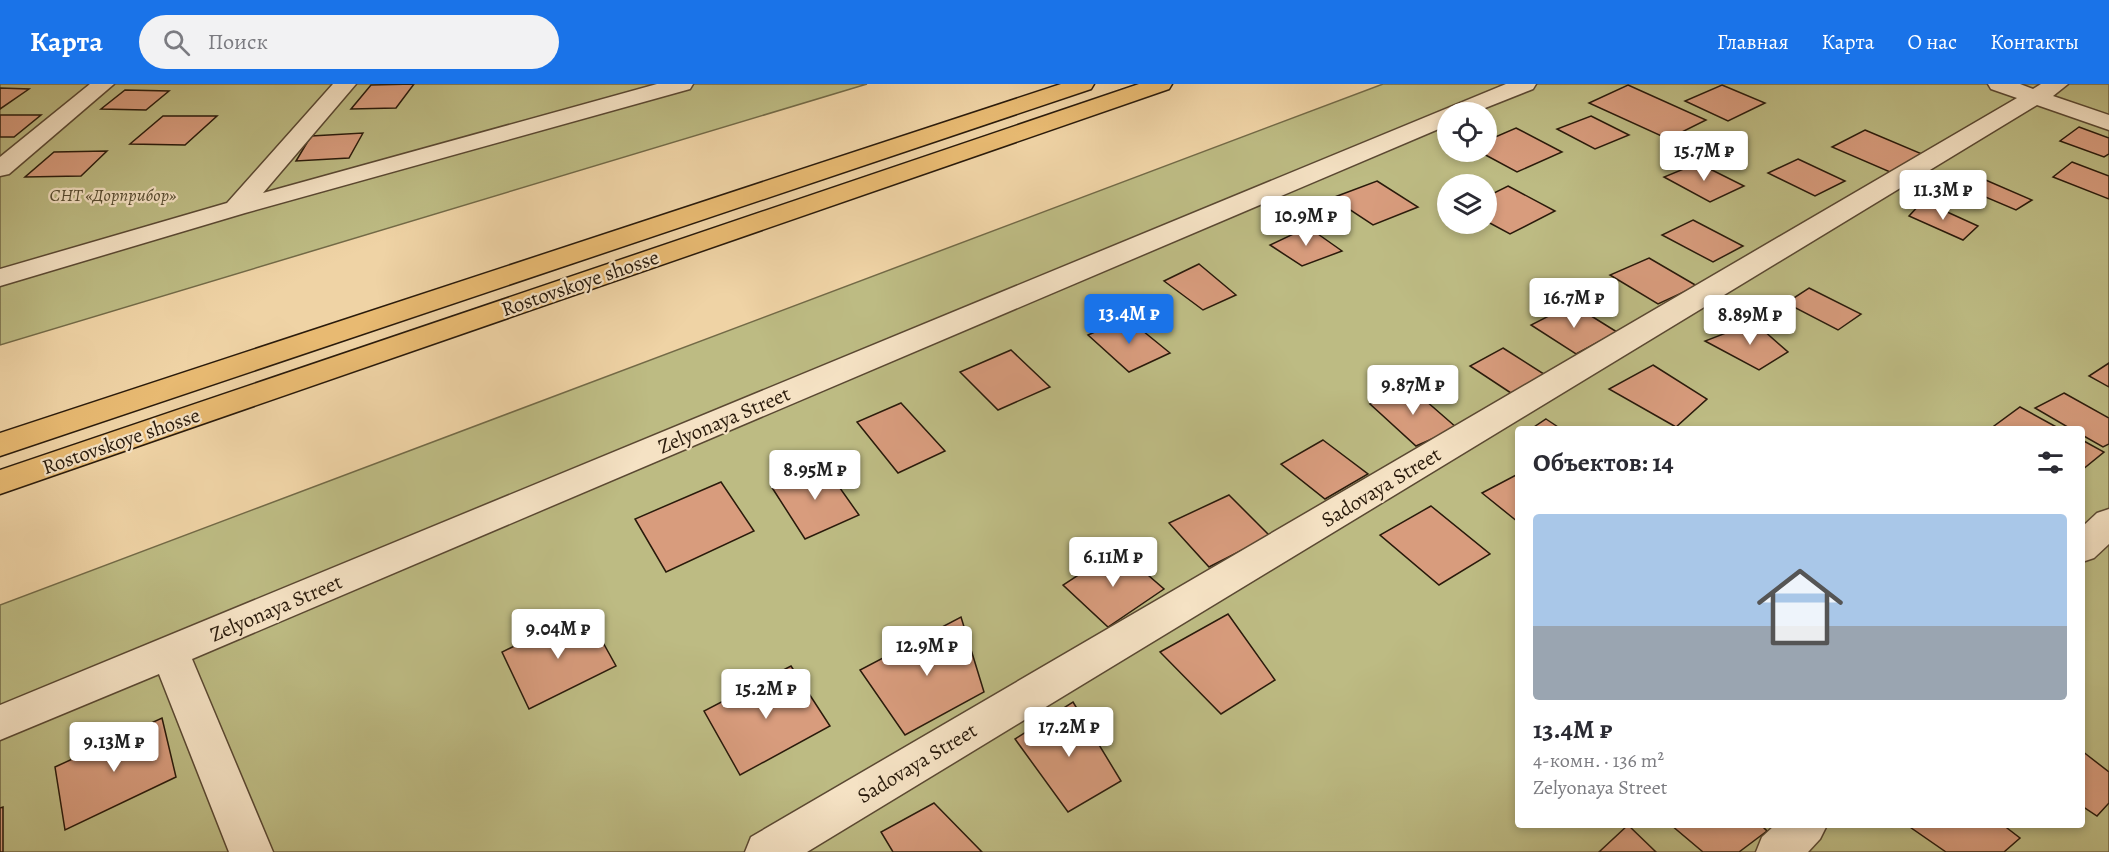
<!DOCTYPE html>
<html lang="ru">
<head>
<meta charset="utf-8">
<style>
	:root { --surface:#fff; --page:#f2f2f3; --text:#2b2b33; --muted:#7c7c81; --line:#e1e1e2; --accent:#1a73e8 }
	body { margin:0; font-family:Alegreya,serif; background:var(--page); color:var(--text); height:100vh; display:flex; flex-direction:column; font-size:22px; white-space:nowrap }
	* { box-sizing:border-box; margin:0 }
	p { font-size:20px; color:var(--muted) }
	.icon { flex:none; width:33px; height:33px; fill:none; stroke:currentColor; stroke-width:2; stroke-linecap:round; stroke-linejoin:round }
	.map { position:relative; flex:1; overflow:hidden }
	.side { position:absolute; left:1515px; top:342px; width:570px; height:402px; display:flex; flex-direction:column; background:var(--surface); border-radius:6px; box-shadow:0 3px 9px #0003 }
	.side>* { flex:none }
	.fabs { position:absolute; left:1437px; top:18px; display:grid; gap:12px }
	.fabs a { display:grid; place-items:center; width:60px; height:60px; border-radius:50%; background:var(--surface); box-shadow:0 3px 9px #0003; font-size:30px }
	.price { position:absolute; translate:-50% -51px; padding:0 14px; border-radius:6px; background:#fff; color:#222; font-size:20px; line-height:39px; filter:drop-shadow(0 2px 3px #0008) }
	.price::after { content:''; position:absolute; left:50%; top:36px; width:18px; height:14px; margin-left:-9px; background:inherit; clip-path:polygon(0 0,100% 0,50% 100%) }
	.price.active { background:var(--accent); color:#fff }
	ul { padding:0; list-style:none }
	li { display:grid; align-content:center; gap:12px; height:318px; padding:0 18px }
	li+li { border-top:2px solid var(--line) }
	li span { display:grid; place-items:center; height:186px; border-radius:6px; color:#555 }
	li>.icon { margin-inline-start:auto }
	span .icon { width:108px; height:108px; fill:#fffc; stroke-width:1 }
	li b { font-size:26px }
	h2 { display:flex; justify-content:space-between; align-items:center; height:72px; padding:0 18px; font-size:26px }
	header { display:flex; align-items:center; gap:36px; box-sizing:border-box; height:84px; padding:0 30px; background:var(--accent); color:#fff }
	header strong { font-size:28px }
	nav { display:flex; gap:33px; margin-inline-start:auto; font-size:21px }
	.search { width:420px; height:54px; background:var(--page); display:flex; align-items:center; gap:15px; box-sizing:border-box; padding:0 21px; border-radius:33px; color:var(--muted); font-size:22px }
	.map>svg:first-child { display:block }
	.green { fill:#bdbb83; stroke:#736a47; stroke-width:1.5; fill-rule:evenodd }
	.building { fill:#d89c7d; stroke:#291a0b; stroke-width:1.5 }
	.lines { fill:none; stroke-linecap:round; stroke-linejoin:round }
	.street-casing { stroke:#5a4832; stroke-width:3 }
	.highway-casing { stroke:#291a0b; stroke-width:3 }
	.street { fill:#f5e2c4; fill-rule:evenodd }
	.highway { fill:#e8ba72; fill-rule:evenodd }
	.labels { text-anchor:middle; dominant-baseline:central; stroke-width:4.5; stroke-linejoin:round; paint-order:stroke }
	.far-park-label { font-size:18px; font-style:italic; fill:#554a2f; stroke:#f5e2c4 }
	.street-label { font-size:21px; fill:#291a0b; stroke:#f5e2c4 }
</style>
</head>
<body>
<header>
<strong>Карта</strong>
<div class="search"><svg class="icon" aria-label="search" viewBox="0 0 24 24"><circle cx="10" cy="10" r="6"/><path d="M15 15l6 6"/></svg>Поиск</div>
<nav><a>Главная</a><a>Карта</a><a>О нас</a><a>Контакты</a></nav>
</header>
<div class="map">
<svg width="2109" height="768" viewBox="0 0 2109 768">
	<rect width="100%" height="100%" fill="#efd3a5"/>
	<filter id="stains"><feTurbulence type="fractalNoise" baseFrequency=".00333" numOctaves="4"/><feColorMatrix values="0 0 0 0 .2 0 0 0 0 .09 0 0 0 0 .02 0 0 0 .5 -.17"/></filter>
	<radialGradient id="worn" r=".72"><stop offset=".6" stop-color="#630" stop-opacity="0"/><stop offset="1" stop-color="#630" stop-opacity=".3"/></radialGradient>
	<g class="green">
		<path d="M0,0h867l-867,261z"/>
		<path d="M1383,0h726v768h-2109v-247zM1448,28h38v40h-38zM1448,100h38v40h-38zM1518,345h564v396h-564z"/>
	</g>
	<g class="building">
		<path d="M414,0l-18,24 -45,1 20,-24z"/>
		<path d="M1628,1l78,35 -38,19 -79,-36z"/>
		<path d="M1722,1l43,18 -37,18 -43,-20z"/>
		<path d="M0,4l29,1 -29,20z"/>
		<path d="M125,6l44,1 -23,19 -45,-1z"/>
		<path d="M0,31h41l-27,22h-14z"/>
		<path d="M163,32h54l-32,29 -55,-1z"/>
		<path d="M1591,32l38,19 -34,14 -38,-20z"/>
		<path d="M2079,43l30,11v16l-5,3 -44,-16z"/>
		<path d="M1516,44l46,24 -45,20 -37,-20h6v-11z"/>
		<path d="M1865,46l57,24 -32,18 -58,-25z"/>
		<path d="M363,49l-14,25 -53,3 15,-25z"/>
		<path d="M107,67l-26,25 -56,1 29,-25z"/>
		<path d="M1798,75l47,22 -30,15 -47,-23z"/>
		<path d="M2072,78l37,14v23l-56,-22z"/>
		<path d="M1698,79l46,23 -34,16 -46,-25z"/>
		<path d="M1974,91l58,25 -16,10 -59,-25z"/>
		<path d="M1377,97l41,26 -45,18 -41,-27z"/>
		<path d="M1508,102l47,25 -45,23 -24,-13v-24z"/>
		<path d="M1923,117l55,25 -15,14 -54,-24z"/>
		<path d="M1693,136l50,26 -30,16 -51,-27z"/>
		<path d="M1308,143l34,24 -40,15 -32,-21z"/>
		<path d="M1649,174l48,28 -39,18 -48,-29z"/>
		<path d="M1199,180l37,31 -33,15 -39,-29z"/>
		<path d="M1809,204l52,26 -23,16 -52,-27z"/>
		<path d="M1572,220l45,28 -41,22 -45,-29z"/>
		<path d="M1127,234l43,35 -41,19 -41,-37z"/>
		<path d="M1754,238l34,30 -29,18 -54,-29z"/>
		<path d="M1503,264l44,28 -33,19 -44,-29z"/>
		<path d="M1011,266l39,37 -52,23 -38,-38z"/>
		<path d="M2109,279v24l-20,-11z"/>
		<path d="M1653,281l54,34 -31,28 -67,-38z"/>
		<path d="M1410,303l47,41 -41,18 -46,-42z"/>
		<path d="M2064,309l45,25v26l-6,3 -21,-12v-6h-11l-36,-21z"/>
		<path d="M901,319l44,48 -47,22 -41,-51z"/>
		<path d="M2020,323l40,22h-70z"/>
		<path d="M1546,335l15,10h-30z"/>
		<path d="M1323,356l45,34 -43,25 -44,-35z"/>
		<path d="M2082,356l22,12 -22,18z"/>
		<path d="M823,380l36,51 -54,24 -34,-53z"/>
		<path d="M1518,390v48l-36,-29z"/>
		<path d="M721,398l33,49 -88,41 -31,-53z"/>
		<path d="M1229,411l41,41 -61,31 -40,-44z"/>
		<path d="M1431,422l59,48 -51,31 -59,-50z"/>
		<path d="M1118,465l46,40 -56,38 -45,-42z"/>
		<path d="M586,528l30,54 -87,43 -27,-57z"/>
		<path d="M1228,530l47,66 -54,34 -61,-62z"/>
		<path d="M961,533l23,75 -79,43 -45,-65z"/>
		<path d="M791,582l39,60 -90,49 -36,-64z"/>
		<path d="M1073,618l48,79 -53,31 -53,-73z"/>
		<path d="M162,634l14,59 -111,53 -10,-63z"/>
		<path d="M2082,667l27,21v31l-12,13 -15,-10z"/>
		<path d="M934,719l48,49h-89l-12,-20z"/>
		<path d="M3,723v45h-3v-44z"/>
		<path d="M1628,741l28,27h-57z"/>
		<path d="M1671,741h90l6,6 -28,21h-36z"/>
		<path d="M1907,741h96l17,13 -16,14h-58z"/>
	</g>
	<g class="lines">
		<defs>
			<g id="street">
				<path d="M90,0h24l-105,90 -9,2v-19z"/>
				<path d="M333,0h23l-93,109 394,-109h36l-3,5 -445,124 -245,73v-17l227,-66z"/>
				<path d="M1506,0h30l-3,5 -58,23h-27v13l-1256,534 81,193h-44l-70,-178 -159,66v-35z"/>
				<path d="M1988,0h32l13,5 8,-5h27l-15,12 56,19v15l-72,-25 -1230,747h-62l6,-15 1266,-739 -26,-9z"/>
				<path d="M2109,425v35l-15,14 -12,4v-35l15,-14z"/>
				<path d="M1775,741h52l-7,14 -12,13h-52l6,-15z"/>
			</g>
			<g id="highway">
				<path d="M1061,0h33l-3,5 -1091,367v-23z"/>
				<path d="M1139,0h33l-3,5 -1169,405v-24z"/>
			</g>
		</defs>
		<use href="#street" class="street-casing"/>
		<use href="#highway" class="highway-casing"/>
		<use href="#street" class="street"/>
		<use href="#highway" class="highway"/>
	</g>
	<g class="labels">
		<g class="far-park-label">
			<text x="113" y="111">СНТ «Дорприбор»</text>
		</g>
		<g class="street-label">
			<text transform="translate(580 199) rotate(-19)">Rostovskoye shosse</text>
			<text transform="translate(724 336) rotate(-23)">Zelyonaya Street</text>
			<text transform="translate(121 357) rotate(-19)">Rostovskoye shosse</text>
			<text transform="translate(1381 403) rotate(-31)">Sadovaya Street</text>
			<text transform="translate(276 524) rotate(-23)">Zelyonaya Street</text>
			<text transform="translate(917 679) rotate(-31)">Sadovaya Street</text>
		</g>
	</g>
	<rect width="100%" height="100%" filter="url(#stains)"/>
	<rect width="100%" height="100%" fill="url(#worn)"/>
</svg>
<div class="fabs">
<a><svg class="icon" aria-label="locate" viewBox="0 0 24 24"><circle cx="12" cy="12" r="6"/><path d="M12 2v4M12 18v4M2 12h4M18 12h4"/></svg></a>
<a><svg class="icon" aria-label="layers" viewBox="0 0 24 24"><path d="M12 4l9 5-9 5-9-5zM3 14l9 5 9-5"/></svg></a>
</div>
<b class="price" style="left:1704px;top:98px">15.7M ₽</b>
<b class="price" style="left:1943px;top:137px">11.3M ₽</b>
<b class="price" style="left:1306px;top:163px">10.9M ₽</b>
<b class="price" style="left:1574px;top:245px">16.7M ₽</b>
<b class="price active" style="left:1129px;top:261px">13.4M ₽</b>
<b class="price" style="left:1750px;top:262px">8.89M ₽</b>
<b class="price" style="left:1413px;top:332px">9.87M ₽</b>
<b class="price" style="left:815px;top:417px">8.95M ₽</b>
<b class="price" style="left:1113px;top:504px">6.11M ₽</b>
<b class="price" style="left:558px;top:576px">9.04M ₽</b>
<b class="price" style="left:927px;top:593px">12.9M ₽</b>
<b class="price" style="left:766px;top:636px">15.2M ₽</b>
<b class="price" style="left:1069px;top:674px">17.2M ₽</b>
<b class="price" style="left:114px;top:689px">9.13M ₽</b>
<section class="side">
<h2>Объектов: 14<svg class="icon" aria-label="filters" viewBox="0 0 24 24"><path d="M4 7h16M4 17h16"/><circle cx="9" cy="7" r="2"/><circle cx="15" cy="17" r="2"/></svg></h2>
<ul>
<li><span style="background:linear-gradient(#a9c7e8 60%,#9aa5b1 0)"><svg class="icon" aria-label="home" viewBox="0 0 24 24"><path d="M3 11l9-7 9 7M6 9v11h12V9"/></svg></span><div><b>13.4M ₽</b><p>4-комн. · 136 m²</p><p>Zelyonaya Street</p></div></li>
</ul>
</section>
</div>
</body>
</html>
